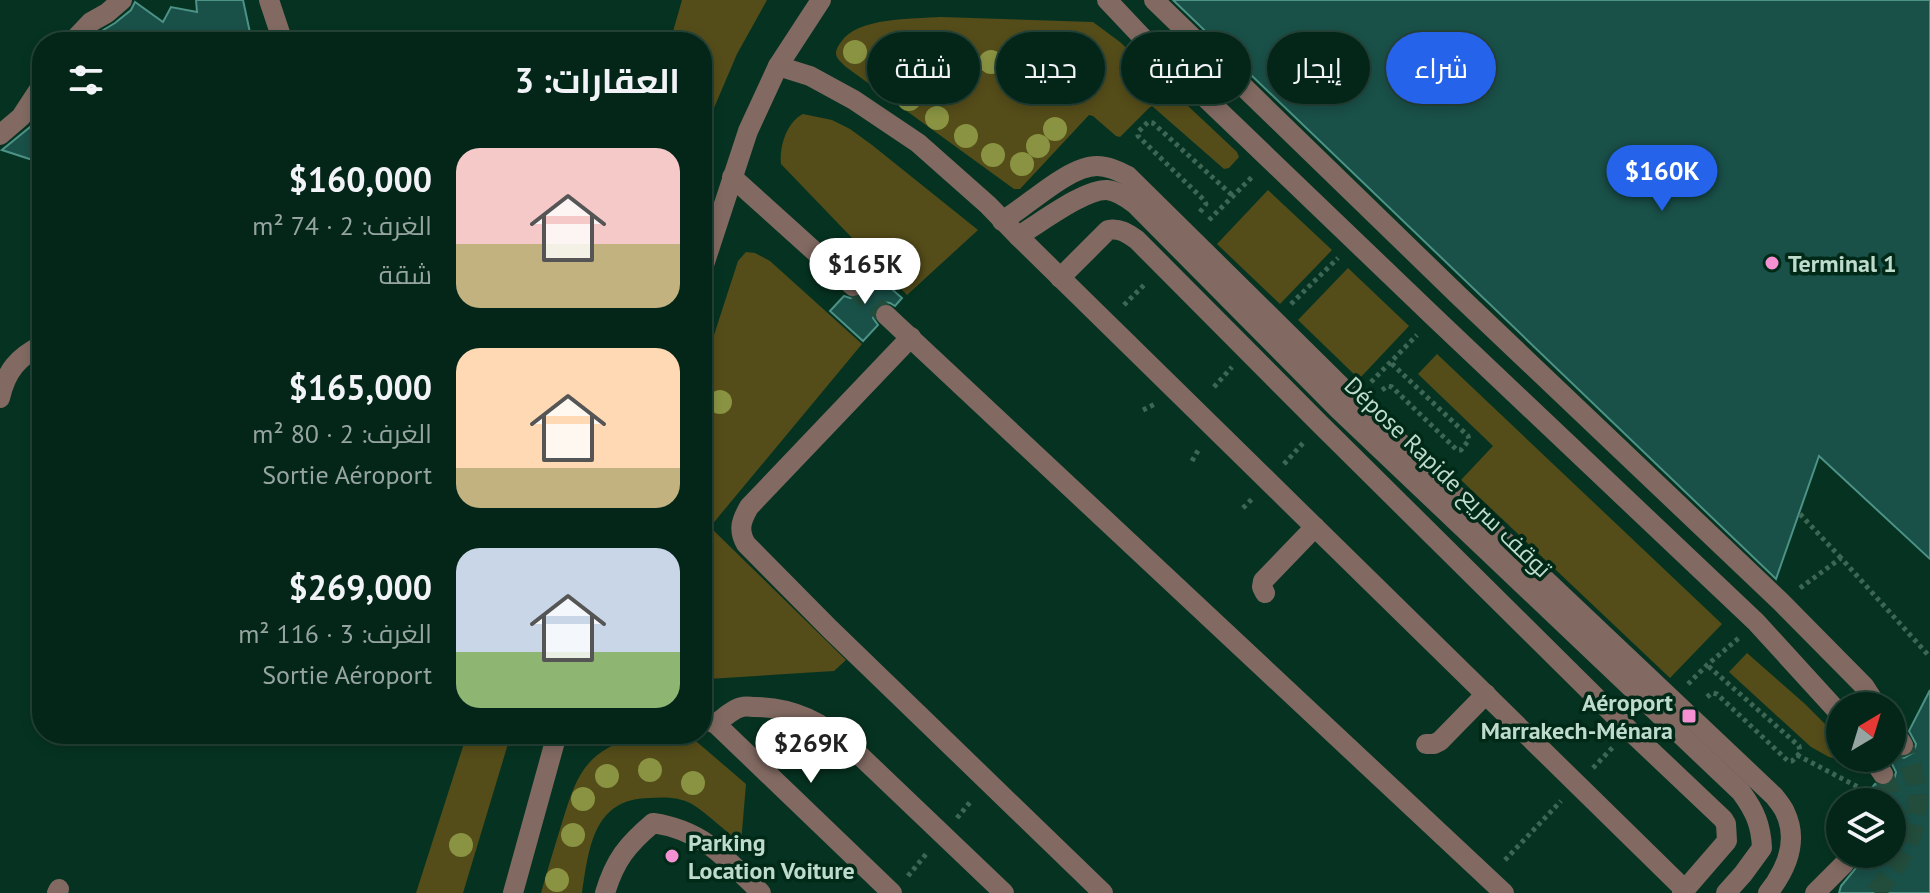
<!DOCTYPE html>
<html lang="ar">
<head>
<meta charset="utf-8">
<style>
	:root { --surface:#042619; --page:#123226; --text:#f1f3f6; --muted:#97a5a2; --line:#254338; --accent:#2563eb }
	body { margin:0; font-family:"PT Sans",Cairo,sans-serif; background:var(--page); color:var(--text); direction:rtl; height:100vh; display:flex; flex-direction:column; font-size:30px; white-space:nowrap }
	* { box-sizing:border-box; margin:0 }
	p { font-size:26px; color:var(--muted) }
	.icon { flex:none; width:44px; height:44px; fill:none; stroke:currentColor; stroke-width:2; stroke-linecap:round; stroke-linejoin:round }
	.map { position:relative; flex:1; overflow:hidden; direction:ltr }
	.details { position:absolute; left:32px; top:32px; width:680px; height:712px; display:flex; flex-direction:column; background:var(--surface); border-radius:32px; box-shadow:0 4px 12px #0003,0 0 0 2px var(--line); direction:rtl }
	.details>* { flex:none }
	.hud { position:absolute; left:736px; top:32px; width:760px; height:72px; direction:rtl; display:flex; gap:16px }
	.needle { width:52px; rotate:38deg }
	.controls { position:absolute; left:1826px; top:692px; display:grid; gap:16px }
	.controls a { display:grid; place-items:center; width:80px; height:80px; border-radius:50%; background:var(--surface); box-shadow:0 4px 12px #0003,0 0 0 2px var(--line); font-size:40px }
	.price { position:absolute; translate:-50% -68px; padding:0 18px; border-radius:28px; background:#fff; color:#222; font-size:26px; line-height:52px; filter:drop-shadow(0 2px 4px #0008) }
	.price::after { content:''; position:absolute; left:50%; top:48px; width:24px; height:18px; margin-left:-12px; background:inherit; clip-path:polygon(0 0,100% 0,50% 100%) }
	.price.current { background:var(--accent); color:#fff }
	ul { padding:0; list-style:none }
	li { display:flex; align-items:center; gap:24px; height:200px; padding:0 32px }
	li span { display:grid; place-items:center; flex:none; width:224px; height:160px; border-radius:24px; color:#555 }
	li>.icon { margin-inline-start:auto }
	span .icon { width:96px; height:96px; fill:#fffc; stroke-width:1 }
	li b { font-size:34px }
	h2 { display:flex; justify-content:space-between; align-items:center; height:96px; padding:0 32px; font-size:34px }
	.tag { padding:0 28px; border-radius:36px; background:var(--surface); box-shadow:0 4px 12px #0003,0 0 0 2px var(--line); font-size:28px; line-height:72px }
	.tag.current { background:var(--accent); color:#fff }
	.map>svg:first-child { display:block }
	.green { fill:#544c19 }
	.building { fill:#195048; stroke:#4c9286; stroke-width:2 }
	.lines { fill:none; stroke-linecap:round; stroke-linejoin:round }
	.minor-tunnel { stroke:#224c3b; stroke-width:20; stroke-dasharray:20 10; stroke-linecap:butt }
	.path { stroke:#3e6655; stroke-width:5; stroke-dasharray:4 4; stroke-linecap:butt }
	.minor { stroke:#826a62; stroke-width:20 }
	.tree { fill:#899342 }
	.poi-dot { fill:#f591d2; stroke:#002918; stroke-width:3 }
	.labels { text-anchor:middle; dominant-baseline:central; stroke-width:7; stroke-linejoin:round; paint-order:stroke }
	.poi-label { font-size:24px; font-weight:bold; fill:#bfdbcc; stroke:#002918; text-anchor:start }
	.street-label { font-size:24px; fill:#bfdbcc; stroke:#002918 }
</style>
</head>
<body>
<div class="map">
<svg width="1930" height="893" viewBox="0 0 1930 893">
	<rect width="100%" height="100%" fill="#063321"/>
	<g class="green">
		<path d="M682,0h85l-30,54 -35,82v-94h-32z"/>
		<path d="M941,17l152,5 27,20 117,110 2,5 -10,11 -5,1 -72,-63 -3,2 -29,29 -4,-1 -23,-20 -4,-1 -69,74h-6l-168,-122c-10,-9 -14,-13 -5,-25 17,-25 71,-23 100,-25z"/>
		<path d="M803,114l29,6 18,9 22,16 106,85 -71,65 -126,-131c-2,-18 6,-42 22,-50z"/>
		<path d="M1268,190l64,60 -52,54 -63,-60z"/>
		<path d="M746,252l9,1 15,8 92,83 -152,183 136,133 -12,11 -126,8 -6,-18v-289l36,-111z"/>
		<path d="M1348,268l61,58 -50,53 -61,-59z"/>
		<path d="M1437,354l285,270 -52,54 -209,-198 32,-34 -75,-72z"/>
		<path d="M1747,653l58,51 32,32 3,4v18h12l-12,2 -11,-3 -18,-10 -82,-75z"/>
		<path d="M467,734h44l-48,159h-47z"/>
		<path d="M637,737l45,1 15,4 49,42 -5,59c-16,-12 -32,-28 -49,-39 -13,-7 -28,-7 -43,-6 -56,1 -60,50 -67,95h-41c6,-22 13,-44 20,-67 15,-48 22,-75 76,-89z"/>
	</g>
	<g class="building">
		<path d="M196,0h47l9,42h-162l10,-10 15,-9 16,-13 4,-8 28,20 8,-15 26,5z"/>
		<path d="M1173,0h757v559l-111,-103 -43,123z"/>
		<path d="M42,109v54l-40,-13 28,-23z"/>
		<path d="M868,268l34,30 -7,8 -5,-3 -7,-1 -7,5 -3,11 5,7 -15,16 -33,-30 14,-15 6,2h6l7,-4 3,-11 -5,-7z"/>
		<path d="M1930,690v203h-91l2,-7 15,-18v-8l-4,-6h40v-52h-31l14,-18 10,3 9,-7 2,-8 -5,-10 5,-7 8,3 10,-6 2,-8 -7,-13z"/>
	</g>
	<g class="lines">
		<g class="minor-tunnel">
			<path d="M853,286l33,29"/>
			<path d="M1883,774l6,15 1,13"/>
			<path d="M1875,893c41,-47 55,-90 28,-148"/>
		</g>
		<g class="path">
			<path d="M1200,212l6,-8 -2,-4 -66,-64v-4l10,-10 5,1 80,73"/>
			<path d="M1209,220l44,-44"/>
			<path d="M1291,304l47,-46"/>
			<path d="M1124,305l21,-21"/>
			<path d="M1371,382l46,-47"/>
			<path d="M1214,387l18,-20"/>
			<path d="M1382,390l6,-4 4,1 65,63h4l8,-10 -1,-4 -78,-74"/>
			<path d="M1143,410l14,-7"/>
			<path d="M1192,461l7,-12"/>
			<path d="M1284,464l20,-22"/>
			<path d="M1243,508l10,-10"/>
			<path d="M1800,514l41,44"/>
			<path d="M1800,588l41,-30 89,99"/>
			<path d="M1688,684l19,-19 33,-28"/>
			<path d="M1707,697l5,-4 5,1 71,67h4l8,-8 -1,-7 -92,-81"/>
			<path d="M1797,755l63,33"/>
			<path d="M1593,768l21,-22"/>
			<path d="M957,818l14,-17"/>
			<path d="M1505,860l56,-59"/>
			<path d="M908,876l19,-23"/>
		</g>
		<g class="minor">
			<path d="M269,0l14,42"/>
			<path d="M1107,0l35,37 293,281 321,304 84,92"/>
			<path d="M1154,0l304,295 323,307 83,84 13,20"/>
			<path d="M72,42l19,-20 16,-9 15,-13"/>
			<path d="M778,66l32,10 44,24 64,43 70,62 30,31 667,654"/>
			<path d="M0,135l21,-18 21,-32"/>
			<path d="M732,177l121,109"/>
			<path d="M1002,221c26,-15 66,-55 95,-55 11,0 21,5 31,10l223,220 423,400c4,5 9,11 11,16 14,29 1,58 -17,81"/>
			<path d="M1018,236c21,-12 66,-47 89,-46 11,1 20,8 28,14l203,205 403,383c14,19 20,33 21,56l-19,26 -17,19"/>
			<path d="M702,271l46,-140 30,-65 43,-66"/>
			<path d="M1060,278l48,-48c12,-2 19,3 29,10l184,185 308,305 94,89 3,5 1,17 -45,52"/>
			<path d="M886,315l618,578"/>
			<path d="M911,337l-162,170c-8,14 -11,23 -3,37l84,85 273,264"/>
			<path d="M0,398c6,-27 18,-41 42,-53"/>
			<path d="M1265,593l-3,-6 1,-6 52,-54"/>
			<path d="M702,718l14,6 176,169"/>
			<path d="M716,724c7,-6 17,-15 26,-17 4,-1 9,0 13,0 39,0 68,16 97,41l152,145"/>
			<path d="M1892,728l11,17"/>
			<path d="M1426,744h8l6,-3 46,-47"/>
			<path d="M1872,758l11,16"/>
			<path d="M57,893l2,-4"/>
			<path d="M513,893l44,-159"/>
			<path d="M605,893c10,-33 22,-48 48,-70 50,7 74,36 108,70"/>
			<path d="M1815,893l29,-29"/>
		</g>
	</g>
	<g class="tree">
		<circle cx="855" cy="52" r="12"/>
		<circle cx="1047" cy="59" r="12"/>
		<circle cx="991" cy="62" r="12"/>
		<circle cx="903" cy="64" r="12"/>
		<circle cx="882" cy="77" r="12"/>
		<circle cx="909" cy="99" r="12"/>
		<circle cx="937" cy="118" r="12"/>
		<circle cx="1055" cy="129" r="12"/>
		<circle cx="966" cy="136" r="12"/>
		<circle cx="1038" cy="146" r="12"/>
		<circle cx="993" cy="155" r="12"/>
		<circle cx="1022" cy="164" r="12"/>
		<circle cx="720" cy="402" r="12"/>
		<circle cx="650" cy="770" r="12"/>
		<circle cx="607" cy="776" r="12"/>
		<circle cx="693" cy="783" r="12"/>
		<circle cx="583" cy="799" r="12"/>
		<circle cx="573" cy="835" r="12"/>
		<circle cx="461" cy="845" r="12"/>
		<circle cx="557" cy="880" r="12"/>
	</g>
	<g class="poi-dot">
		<circle cx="1772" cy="263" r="8"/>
		<rect x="1681" y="708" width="16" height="16" rx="4"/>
		<circle cx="672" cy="856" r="8"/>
	</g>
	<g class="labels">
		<g class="poi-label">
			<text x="1788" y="263">Terminal 1</text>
			<text x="1673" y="702" text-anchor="end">Aéroport<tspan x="1673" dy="28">Marrakech-Ménara</tspan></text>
			<text x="688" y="842">Parking<tspan x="688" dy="28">Location Voiture</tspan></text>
		</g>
		<g class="street-label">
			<text transform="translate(1448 477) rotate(44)">Dépose Rapide توقف سريع</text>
		</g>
	</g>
</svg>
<div class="controls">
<a><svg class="needle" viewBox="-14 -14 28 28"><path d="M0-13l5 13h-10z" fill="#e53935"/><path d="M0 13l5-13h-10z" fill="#97a5a2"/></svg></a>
<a><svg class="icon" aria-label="layers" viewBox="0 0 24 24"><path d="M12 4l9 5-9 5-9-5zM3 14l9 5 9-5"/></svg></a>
</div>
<b class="price current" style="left:1662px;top:213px">$160K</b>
<b class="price" style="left:865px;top:306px">$165K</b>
<b class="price" style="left:811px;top:785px">$269K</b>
<div class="hud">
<a class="tag current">شراء</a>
<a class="tag">إيجار</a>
<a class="tag">تصفية</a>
<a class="tag">جديد</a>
<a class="tag">شقة</a>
</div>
<section class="details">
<h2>العقارات: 3<svg class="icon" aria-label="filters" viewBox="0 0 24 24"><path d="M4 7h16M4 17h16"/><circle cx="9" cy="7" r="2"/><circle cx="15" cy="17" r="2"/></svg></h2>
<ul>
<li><span style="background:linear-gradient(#f6c9c9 60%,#c2b280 0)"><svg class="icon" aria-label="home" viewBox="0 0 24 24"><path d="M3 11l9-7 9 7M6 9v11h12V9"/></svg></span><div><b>$160,000</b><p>الغرف: 2 · 74 m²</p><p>شقة</p></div></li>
<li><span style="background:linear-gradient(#ffd9b3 75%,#c2b280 0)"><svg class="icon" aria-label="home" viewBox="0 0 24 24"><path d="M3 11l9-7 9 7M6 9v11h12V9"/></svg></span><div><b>$165,000</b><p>الغرف: 2 · 80 m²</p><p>Sortie Aéroport</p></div></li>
<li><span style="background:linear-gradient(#c9d6e8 65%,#8fb573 0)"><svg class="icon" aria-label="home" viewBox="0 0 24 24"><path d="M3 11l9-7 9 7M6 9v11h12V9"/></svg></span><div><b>$269,000</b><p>الغرف: 3 · 116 m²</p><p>Sortie Aéroport</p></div></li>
</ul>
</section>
</div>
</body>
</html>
